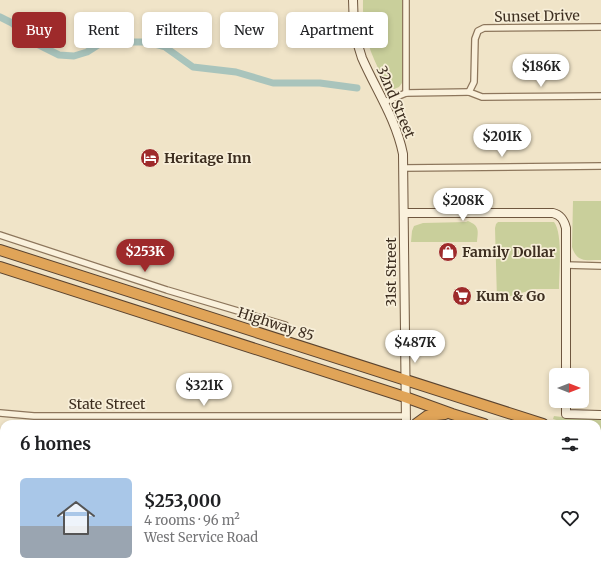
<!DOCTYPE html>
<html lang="en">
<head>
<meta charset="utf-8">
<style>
	:root { --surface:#fff; --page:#f2f2f2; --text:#202124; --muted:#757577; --accent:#9e2a2b }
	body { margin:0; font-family:Merriweather,serif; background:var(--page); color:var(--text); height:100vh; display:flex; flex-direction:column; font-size:15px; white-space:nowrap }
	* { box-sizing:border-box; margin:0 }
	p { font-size:13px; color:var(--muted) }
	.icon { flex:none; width:22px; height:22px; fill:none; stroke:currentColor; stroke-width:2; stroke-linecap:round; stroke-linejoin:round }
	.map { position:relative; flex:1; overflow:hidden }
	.details { position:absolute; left:0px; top:420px; width:601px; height:156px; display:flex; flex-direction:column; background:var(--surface); border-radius:12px 12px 0 0; box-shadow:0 2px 6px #0003 }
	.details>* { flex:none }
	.top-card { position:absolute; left:12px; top:12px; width:400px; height:36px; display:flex; gap:8px }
	.needle { width:26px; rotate:90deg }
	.tools { position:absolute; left:549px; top:368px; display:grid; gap:8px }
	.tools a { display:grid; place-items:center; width:40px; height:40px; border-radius:6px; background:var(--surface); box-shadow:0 2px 6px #0003; font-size:20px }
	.price { position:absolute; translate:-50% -34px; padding:0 9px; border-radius:14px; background:#fff; color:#222; font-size:13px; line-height:26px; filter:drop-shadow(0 1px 2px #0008) }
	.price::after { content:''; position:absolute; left:50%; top:24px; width:12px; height:9px; margin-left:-6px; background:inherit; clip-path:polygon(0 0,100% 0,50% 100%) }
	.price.current { background:var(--accent); color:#fff }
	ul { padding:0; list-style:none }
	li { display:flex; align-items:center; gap:12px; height:100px; padding:0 20px }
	li span { display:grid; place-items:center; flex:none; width:112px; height:80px; border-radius:6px; color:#555 }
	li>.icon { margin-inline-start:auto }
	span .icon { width:48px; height:48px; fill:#fffc; stroke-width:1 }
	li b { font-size:17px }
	h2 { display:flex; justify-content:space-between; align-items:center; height:48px; padding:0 20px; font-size:17px }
	.pill { padding:0 14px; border-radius:6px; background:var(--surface); box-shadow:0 2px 6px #0003; font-size:14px; line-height:36px }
	.pill.current { background:var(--accent); color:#fff }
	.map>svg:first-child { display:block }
	.green { fill:#c9cf9b }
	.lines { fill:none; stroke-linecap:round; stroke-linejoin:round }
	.canal { stroke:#a9c4bc; stroke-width:7 }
	.street-casing { stroke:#8d765c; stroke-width:8 }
	.secondary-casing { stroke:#6f573f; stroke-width:10 }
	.highway-casing { stroke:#5b4430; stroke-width:12 }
	.street { stroke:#faf1dc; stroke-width:5.5 }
	.secondary { stroke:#faf1dc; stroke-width:8 }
	.highway { stroke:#e0a458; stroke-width:10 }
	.rail-casing { stroke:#3d2e20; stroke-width:3.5 }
	.rail { stroke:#f7eed8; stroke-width:2; stroke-dasharray:6; stroke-linecap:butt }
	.labels { text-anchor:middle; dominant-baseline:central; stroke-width:3.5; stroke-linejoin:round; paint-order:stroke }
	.street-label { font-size:14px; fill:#3d2e20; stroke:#f7eed8 }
	.poi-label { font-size:14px; font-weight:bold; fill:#3d2e20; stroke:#f7eed8; text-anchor:start }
</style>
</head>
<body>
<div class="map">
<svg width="601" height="576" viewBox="0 0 601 576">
	<rect width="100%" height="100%" fill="#f0e4c8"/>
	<g class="green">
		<path d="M363,0h39v83l-3,4 -7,3 -4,-2c-16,-32 -26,-50 -25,-88z"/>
		<path d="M573,201h28v59c-15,0 -24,3 -29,-13z"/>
		<path d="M468,221c12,5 10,10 9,21h-66l1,-11 2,-5 9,-3 43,-1z"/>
		<path d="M498,222h56c9,11 5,51 5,67h-24l-38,11 -2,-72 1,-4z"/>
		<path d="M554,416l23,3h24v13l-4,-1v-7h-26l-18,-5z"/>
		<path d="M0,468l4,2v59h-4z"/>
		<path d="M207,572h22l9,4h-22z"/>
		<path d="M256,572h26l10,4h-27z"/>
	</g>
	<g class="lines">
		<path class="canal" d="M0,17l12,6 19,18 28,14 15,1 13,-4 11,-7 10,-3h39l18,5 28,20 43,5 37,11h47l37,5"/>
		<defs>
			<g id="street">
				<path d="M601,27l-117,1 -6,3 -3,8 -1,43 -5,10 13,5 119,-1"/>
				<path d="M406,93v-93"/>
				<path d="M384,102l22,-9 63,-1"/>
				<path d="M404,168l197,-2"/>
				<path d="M0,235l167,55 118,35"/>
				<path d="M566,265l35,1"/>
				<path d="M0,413l34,3h372"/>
			</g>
			<g id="secondary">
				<path d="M353,0c0,20 2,39 9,58 14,32 34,61 41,96l3,270"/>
				<path d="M404,213h149c8,2 11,7 13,15v147"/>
				<path d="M566,401v13l35,1"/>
				<path d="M408,572v4"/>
			</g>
			<g id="highway">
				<path d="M0,250l543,174"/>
				<path d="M0,267l405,130 47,17 32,10"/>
				<path d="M416,424l11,-8 18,-2"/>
				<path d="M597,440l4,2"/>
				<path d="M597,462l4,2"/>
			</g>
		</defs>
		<use href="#street" class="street-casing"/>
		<use href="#secondary" class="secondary-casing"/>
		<use href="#highway" class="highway-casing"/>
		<use href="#street" class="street"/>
		<use href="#secondary" class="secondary"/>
		<use href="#highway" class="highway"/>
		<defs>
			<g id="rail">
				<path d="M0,461l4,2"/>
				<path d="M247,572l9,4"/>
			</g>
		</defs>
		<use href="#rail" class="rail-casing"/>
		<use href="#rail" class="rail"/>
	</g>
	<defs>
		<symbol id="hotel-disc" viewBox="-11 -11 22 22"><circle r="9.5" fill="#9e2a2b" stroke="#f7eed8"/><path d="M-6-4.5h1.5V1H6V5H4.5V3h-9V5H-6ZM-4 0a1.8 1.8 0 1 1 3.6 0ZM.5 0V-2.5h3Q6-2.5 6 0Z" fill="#fff"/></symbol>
		<symbol id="shop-disc" viewBox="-11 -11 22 22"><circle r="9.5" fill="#9e2a2b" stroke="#f7eed8"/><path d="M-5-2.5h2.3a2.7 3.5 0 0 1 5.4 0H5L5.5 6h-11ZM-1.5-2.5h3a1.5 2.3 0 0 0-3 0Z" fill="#fff"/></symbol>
		<symbol id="supermarket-disc" viewBox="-11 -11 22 22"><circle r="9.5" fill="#9e2a2b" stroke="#f7eed8"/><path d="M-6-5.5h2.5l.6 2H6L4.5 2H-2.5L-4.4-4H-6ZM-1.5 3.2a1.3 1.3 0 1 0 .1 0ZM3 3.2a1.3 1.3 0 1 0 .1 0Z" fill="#fff"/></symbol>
	</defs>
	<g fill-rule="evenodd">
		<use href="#hotel-disc" x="139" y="147" width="22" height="22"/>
		<use href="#shop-disc" x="437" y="241" width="22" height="22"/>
		<use href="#supermarket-disc" x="451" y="285" width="22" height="22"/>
	</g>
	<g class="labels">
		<g class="street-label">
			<text transform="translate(537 16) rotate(-1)">Sunset Drive</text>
			<text transform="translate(396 102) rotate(67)">32nd Street</text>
			<text transform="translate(391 272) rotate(-90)">31st Street</text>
			<text transform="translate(276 324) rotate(18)">Highway 85</text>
			<text x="107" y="404">State Street</text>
		</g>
		<g class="poi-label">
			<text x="164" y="158">Heritage Inn</text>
			<text x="462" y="252">Family Dollar</text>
			<text x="476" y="296">Kum &amp; Go</text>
		</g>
	</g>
</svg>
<div class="tools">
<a><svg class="needle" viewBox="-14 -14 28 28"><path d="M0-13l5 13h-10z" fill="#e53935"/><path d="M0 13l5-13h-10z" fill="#757577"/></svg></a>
</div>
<b class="price" style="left:541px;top:88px">$186K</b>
<b class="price" style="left:502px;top:158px">$201K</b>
<b class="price" style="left:463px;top:222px">$208K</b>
<b class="price current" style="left:145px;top:273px">$253K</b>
<b class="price" style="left:415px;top:364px">$487K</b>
<b class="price" style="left:204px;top:407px">$321K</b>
<div class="top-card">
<a class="pill current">Buy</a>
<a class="pill">Rent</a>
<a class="pill">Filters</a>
<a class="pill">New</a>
<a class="pill">Apartment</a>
</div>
<section class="details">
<h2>6 homes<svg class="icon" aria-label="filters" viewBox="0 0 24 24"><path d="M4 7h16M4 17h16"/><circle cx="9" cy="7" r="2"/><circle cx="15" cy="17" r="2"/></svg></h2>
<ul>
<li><span style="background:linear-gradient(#a9c7e8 60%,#9aa5b1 0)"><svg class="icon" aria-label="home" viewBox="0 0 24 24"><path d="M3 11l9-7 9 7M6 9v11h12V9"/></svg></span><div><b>$253,000</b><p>4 rooms · 96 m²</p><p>West Service Road</p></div><svg class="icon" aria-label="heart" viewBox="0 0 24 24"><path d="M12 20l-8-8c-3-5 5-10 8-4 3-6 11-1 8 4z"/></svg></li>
</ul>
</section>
</div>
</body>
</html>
